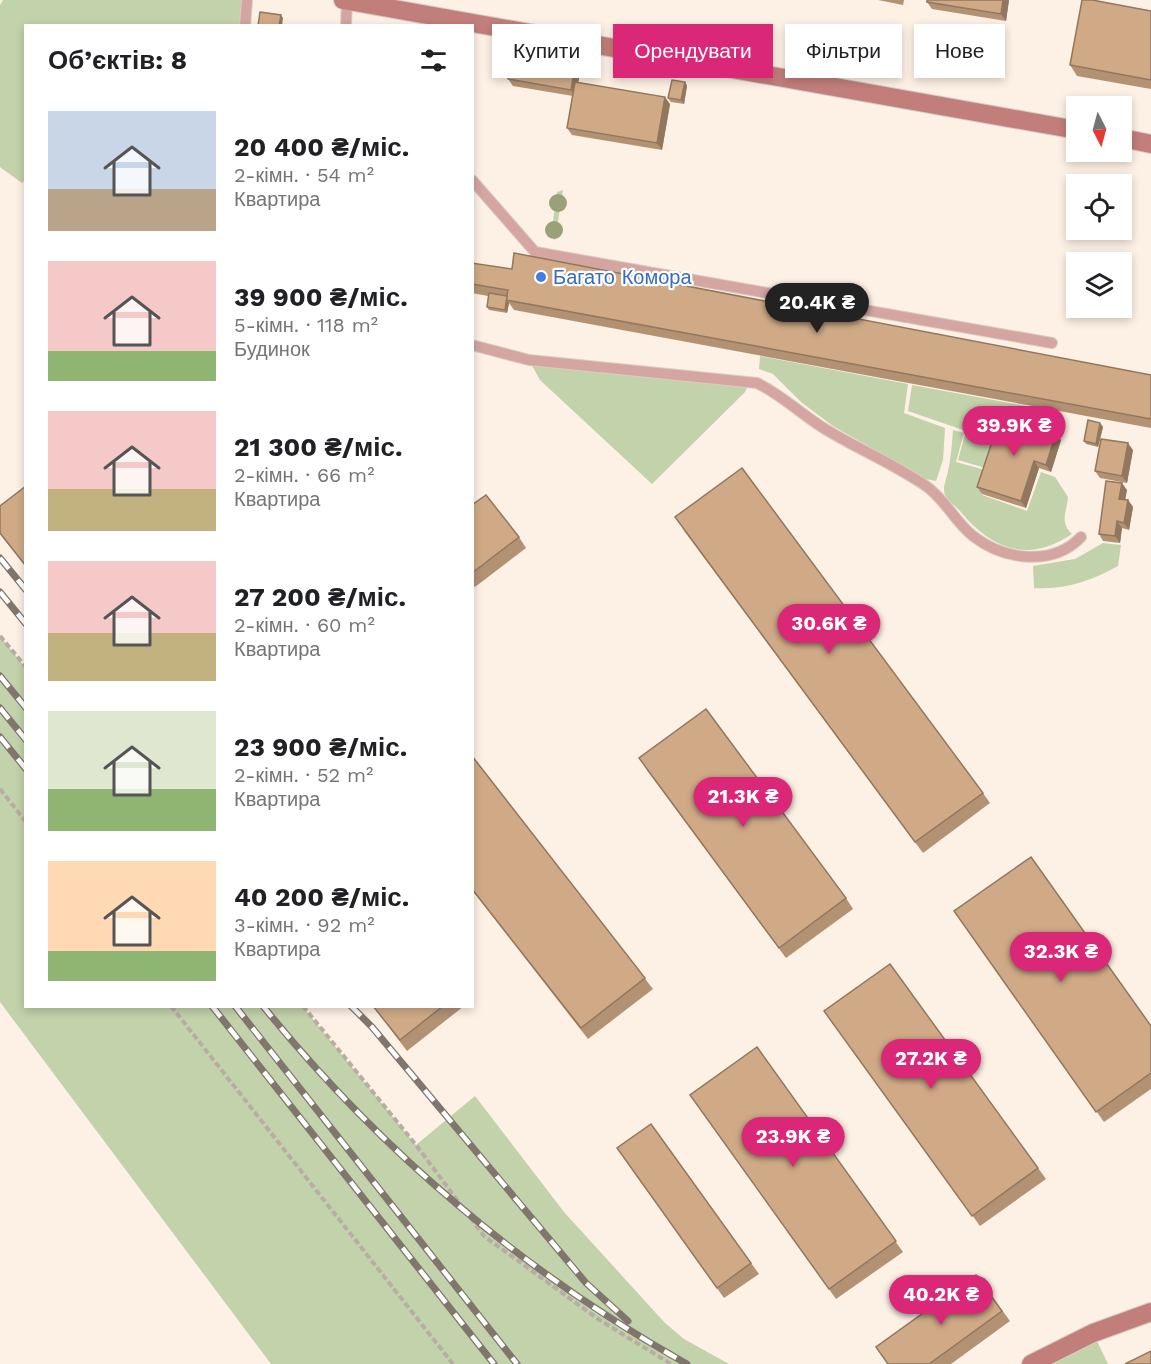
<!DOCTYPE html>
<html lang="uk">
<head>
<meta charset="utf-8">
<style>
	:root { --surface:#fff; --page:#f2f2f2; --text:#202124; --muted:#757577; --accent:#db2777 }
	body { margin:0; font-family:"Work Sans",sans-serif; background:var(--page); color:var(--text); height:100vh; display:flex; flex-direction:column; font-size:22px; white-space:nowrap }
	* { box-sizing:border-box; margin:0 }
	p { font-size:20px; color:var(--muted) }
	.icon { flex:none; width:33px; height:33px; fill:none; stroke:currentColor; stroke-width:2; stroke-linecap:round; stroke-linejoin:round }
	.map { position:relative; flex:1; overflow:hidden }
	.sheet { position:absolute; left:24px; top:24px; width:450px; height:984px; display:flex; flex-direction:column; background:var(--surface); border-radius:0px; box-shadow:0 3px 9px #0003 }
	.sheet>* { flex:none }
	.top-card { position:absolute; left:492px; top:24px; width:568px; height:54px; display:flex; gap:12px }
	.needle { width:39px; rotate:174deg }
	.controls { position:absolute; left:1066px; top:96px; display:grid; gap:12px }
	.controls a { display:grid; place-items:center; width:66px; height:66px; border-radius:0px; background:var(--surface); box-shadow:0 3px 9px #0003; font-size:30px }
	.price { position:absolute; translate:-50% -51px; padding:0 14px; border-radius:21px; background:var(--accent); color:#fff; font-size:20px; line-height:39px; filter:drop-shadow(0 2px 3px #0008) }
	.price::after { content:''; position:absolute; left:50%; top:36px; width:18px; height:14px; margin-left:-9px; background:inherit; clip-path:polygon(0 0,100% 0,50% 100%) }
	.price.selected { background:#222; color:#fff }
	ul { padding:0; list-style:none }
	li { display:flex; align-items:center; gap:18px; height:150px; padding:0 24px }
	li span { display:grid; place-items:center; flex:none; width:168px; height:120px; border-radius:0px; color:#555 }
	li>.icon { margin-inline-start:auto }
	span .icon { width:72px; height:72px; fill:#fffc; stroke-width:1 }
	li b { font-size:26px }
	h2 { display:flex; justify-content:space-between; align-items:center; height:72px; padding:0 24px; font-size:26px }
	.tag { padding:0 21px; border-radius:0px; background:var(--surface); box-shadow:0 3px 9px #0003; font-size:21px; line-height:54px }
	.tag.selected { background:var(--accent); color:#fff }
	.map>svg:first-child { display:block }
	.green { fill:#c2d2aa }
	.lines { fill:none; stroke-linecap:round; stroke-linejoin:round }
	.lane-casing { stroke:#d9cdc2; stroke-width:12 }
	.secondary-casing { stroke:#d9cdc2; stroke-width:20 }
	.path { stroke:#b9ada3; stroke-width:4; stroke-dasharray:6 3; stroke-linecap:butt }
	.lane { stroke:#d4a5a1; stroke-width:10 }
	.secondary { stroke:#c27e7a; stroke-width:18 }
	.rail-casing { stroke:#80766d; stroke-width:7 }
	.rail { stroke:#fff; stroke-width:4.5; stroke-dasharray:14; stroke-linecap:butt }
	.tree { fill:#9ba177 }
	.wall { fill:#b39274 }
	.shaded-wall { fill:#92775e }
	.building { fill:#d0aa87; stroke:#92775e; stroke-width:1.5 }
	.shop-dot { fill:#3f7fe0; stroke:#fff; stroke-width:2 }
	.labels { text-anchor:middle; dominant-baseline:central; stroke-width:4.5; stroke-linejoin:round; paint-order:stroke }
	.shop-label { font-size:20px; fill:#366cbe; stroke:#fff; text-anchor:start }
</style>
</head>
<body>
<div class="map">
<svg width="1151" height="1364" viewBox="0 0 1151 1364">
	<rect width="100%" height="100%" fill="#fdf0e4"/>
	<g class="green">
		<path d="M3,0h244l-2,25 -219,1 -1,154 -3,3 -22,-16v-162z"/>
		<path d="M563,190l-8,50 -4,-4 6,-44z"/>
		<path d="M760,356l148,28 -4,29 41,15 -2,32 -7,21 -10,-2 -93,-53 -32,-24 -28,-28 -14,-5z"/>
		<path d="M529,360l221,22 -5,10 -93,92 -112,-104z"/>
		<path d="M912,385l120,22 -6,20 -37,42 -31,-9 8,-29 -58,-20z"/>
		<path d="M953,430l11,3 -8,29 33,9 -7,24 45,16 14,-39 14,5 13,20c-1,14 -9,25 4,37 -44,30 -81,15 -112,-23 -6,-7 -16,-11 -16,-22 0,-5 3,-12 4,-18 3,-13 4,-27 5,-41z"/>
		<path d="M1103,543l18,2 -3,21c-27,15 -53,24 -84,22l-1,-22 42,-7z"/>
		<path d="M0,636l25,31 1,339 277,1 113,138 59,-49 89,116 101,111 19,16 45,25h-458l-271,-362z"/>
		<path d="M1093,1333l15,31h-77z"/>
	</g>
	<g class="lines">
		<defs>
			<g id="lane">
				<path d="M245,26l2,-26"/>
				<path d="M346,26l1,-25"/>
				<path d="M472,180l63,72 517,91"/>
				<path d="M472,345l57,15 228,23c25,12 45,32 68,46 33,20 69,35 101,57 19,13 29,36 47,50 31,24 79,31 108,1"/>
			</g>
			<g id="secondary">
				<path d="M343,0l734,130"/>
				<path d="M1122,138l29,6"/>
				<path d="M1031,1364l62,-31 58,-21"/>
			</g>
		</defs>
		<use href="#lane" class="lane-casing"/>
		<use href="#secondary" class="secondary-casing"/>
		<g class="path">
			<path d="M0,636l26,31"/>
			<path d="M0,789l26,33"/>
			<path d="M171,1006l282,358"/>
			<path d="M303,1006l113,139 68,91 114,83 73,45"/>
		</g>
		<use href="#lane" class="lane"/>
		<use href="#secondary" class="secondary"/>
		<defs>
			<g id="rail">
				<path d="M0,558l26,32"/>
				<path d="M0,592l26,32"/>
				<path d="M0,676l26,32"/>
				<path d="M0,708l26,32"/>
				<path d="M0,737l26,32"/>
				<path d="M212,1006l282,358"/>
				<path d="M235,1006l282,358"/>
				<path d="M263,1006c116,144 263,268 424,358"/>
				<path d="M351,1006l21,21 214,256 42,38"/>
			</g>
		</defs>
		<use href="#rail" class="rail-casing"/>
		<use href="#rail" class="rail"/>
	</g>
	<g class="tree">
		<circle cx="558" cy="203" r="9"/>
		<circle cx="554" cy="230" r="9"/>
	</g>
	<g class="wall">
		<path d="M878,0h26l-1,5z"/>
		<path d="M927,0h82l-3,21 -74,-12 -5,-7z"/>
		<path d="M1151,11v78l-74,-13 -7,-11z"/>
		<path d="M576,60l5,7 -3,15 92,22 -8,46 -90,-15 -5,-7 6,-32 -60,-10 -5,-7z"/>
		<path d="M685,82l2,4 -3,18 -13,-2 -3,-4z"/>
		<path d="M472,263l679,112v53l-637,-118 -5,-7 -2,10 -18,-3 -2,-3 1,-11 -16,-3z"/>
		<path d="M1100,423l3,4 -5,20 -12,-3 -2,-3z"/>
		<path d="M1061,440l-10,32 -12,-4 -13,40 -44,-14 -5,-7z"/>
		<path d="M1133,450l-6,33 -27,-5 -5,-7z"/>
		<path d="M26,486v81l-26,-33v-28z"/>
		<path d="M1127,490l-2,9 3,1 5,7 -4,23 -7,-2 -2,15 -17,-2 -4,-7z"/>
		<path d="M472,505l47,32 7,11 -51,39 -3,-2z"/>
		<path d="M682,528l301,265 7,10 -67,50z"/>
		<path d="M472,756l181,233 -65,50 -116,-149z"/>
		<path d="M646,769l200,129 7,11 -67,49z"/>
		<path d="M954,911l197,115v63l-47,33z"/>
		<path d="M890,964l156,215 -66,47 -156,-215z"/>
		<path d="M373,1006h91l-57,45z"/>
		<path d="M757,1047l146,205 -67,47 -146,-204z"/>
		<path d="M651,1124l108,150 -35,24 -107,-150z"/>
		<path d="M976,1275l34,46 -59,43h-63z"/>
	</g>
	<g class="shaded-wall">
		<path d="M1003,0h6l-3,21 -5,-7z"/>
		<path d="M281,15l2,3 -1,8h-3z"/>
		<path d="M576,60l5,7 -5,30 -5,-7z"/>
		<path d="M685,82l2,4 -3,18 -3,-4z"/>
		<path d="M665,97l5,7 -8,46 -5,-7z"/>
		<path d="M506,300l3,3 -2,10 -2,-3z"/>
		<path d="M1100,423l3,4 -5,20 -2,-3z"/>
		<path d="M1056,433l5,7 -10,32 -5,-7z"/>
		<path d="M1128,443l5,7 -6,33 -5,-7z"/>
		<path d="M1034,461l5,7 -13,40 -5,-7z"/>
		<path d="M1122,483l5,7 -3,16 -5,-7z"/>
		<path d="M1128,500l5,7 -4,23 -5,-7z"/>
		<path d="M1117,521l5,7 -2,15 -5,-7z"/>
	</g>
	<g class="building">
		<path d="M927,0h76l-2,14 -74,-12z"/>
		<path d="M1082,0h10l59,11v69l-81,-15z"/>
		<path d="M260,12l21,3 -2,11h-21z"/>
		<path d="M513,50l63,10 -5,30 -63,-11z"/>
		<path d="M672,80l13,2 -4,18 -13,-2z"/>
		<path d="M575,82l90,15 -8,46 -90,-15z"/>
		<path d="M514,253l637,122v44l-645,-119 2,-10 -36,-6v-21l40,6z"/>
		<path d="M489,293l18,3 -2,14 -18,-3z"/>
		<path d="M1001,415l55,18 -10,32 -12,-4 -13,40 -44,-14z"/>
		<path d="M1088,420l12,3 -4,21 -12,-3z"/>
		<path d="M1101,439l27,4 -6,33 -27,-5z"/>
		<path d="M742,468l241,325 -68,49 -240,-325z"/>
		<path d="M1106,481l16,2 -3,16 9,1 -4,23 -7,-2 -2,15 -16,-2z"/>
		<path d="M26,486v80l-26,-33v-27z"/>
		<path d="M486,495l33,42 -47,36v-68z"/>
		<path d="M706,709l140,189 -67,50 -140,-190z"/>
		<path d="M472,756l173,222 -64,50 -109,-139z"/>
		<path d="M1031,857l120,169v47l-55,39 -142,-201z"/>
		<path d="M890,964l148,204 -66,48 -148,-205z"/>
		<path d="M373,1006h70l-43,34z"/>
		<path d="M757,1047l139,194 -67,48 -139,-194z"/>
		<path d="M651,1124l100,139 -34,25 -100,-140z"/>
		<path d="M976,1275l26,36 -73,53h-41l-12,-17z"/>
		<path d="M1151,1351v13h-26z"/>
	</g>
	<circle class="shop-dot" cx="541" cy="277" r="6"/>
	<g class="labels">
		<g class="shop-label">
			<text x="553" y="277">Багато Комора</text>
		</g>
	</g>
</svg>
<div class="controls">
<a><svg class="needle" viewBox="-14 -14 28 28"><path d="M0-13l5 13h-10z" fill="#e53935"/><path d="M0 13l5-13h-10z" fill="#757577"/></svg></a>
<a><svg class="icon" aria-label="locate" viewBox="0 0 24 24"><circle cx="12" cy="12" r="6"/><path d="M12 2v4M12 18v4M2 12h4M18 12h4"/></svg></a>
<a><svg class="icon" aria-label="layers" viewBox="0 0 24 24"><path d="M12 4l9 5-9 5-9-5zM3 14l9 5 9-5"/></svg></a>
</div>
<b class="price selected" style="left:817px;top:334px">20.4K ₴</b>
<b class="price" style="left:1014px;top:457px">39.9K ₴</b>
<b class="price" style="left:829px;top:655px">30.6K ₴</b>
<b class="price" style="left:743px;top:828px">21.3K ₴</b>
<b class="price" style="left:1061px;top:983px">32.3K ₴</b>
<b class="price" style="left:931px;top:1090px">27.2K ₴</b>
<b class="price" style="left:793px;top:1168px">23.9K ₴</b>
<b class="price" style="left:941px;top:1326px">40.2K ₴</b>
<div class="top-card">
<a class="tag">Купити</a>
<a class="tag selected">Орендувати</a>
<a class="tag">Фільтри</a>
<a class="tag">Нове</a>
</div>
<section class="sheet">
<h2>Об’єктів: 8<svg class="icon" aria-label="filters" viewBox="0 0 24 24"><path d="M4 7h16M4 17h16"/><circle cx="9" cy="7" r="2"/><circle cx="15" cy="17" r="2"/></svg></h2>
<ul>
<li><span style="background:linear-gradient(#c9d6e8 65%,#b9a48a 0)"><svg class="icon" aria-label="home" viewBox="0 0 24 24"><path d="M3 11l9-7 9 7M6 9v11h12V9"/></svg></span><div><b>20 400 ₴/міс.</b><p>2-кімн. · 54 m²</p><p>Квартира</p></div></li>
<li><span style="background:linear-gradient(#f6c9c9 75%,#8fb573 0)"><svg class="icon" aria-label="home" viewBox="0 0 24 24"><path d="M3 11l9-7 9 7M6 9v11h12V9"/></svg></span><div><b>39 900 ₴/міс.</b><p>5-кімн. · 118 m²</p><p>Будинок</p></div></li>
<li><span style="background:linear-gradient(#f6c9c9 65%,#c2b280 0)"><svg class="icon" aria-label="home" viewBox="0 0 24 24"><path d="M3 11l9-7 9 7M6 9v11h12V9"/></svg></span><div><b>21 300 ₴/міс.</b><p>2-кімн. · 66 m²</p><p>Квартира</p></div></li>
<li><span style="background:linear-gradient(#f6c9c9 60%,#c2b280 0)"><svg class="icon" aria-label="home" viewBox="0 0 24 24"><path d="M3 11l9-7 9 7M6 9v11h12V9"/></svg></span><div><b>27 200 ₴/міс.</b><p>2-кімн. · 60 m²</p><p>Квартира</p></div></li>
<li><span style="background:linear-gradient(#dfe7d0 65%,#8fb573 0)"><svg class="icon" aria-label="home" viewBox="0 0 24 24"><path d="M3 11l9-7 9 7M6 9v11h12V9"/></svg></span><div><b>23 900 ₴/міс.</b><p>2-кімн. · 52 m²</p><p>Квартира</p></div></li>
<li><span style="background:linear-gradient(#ffd9b3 75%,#8fb573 0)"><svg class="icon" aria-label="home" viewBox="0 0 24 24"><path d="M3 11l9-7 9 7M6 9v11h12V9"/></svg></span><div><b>40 200 ₴/міс.</b><p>3-кімн. · 92 m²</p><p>Квартира</p></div></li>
</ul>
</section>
</div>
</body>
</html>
